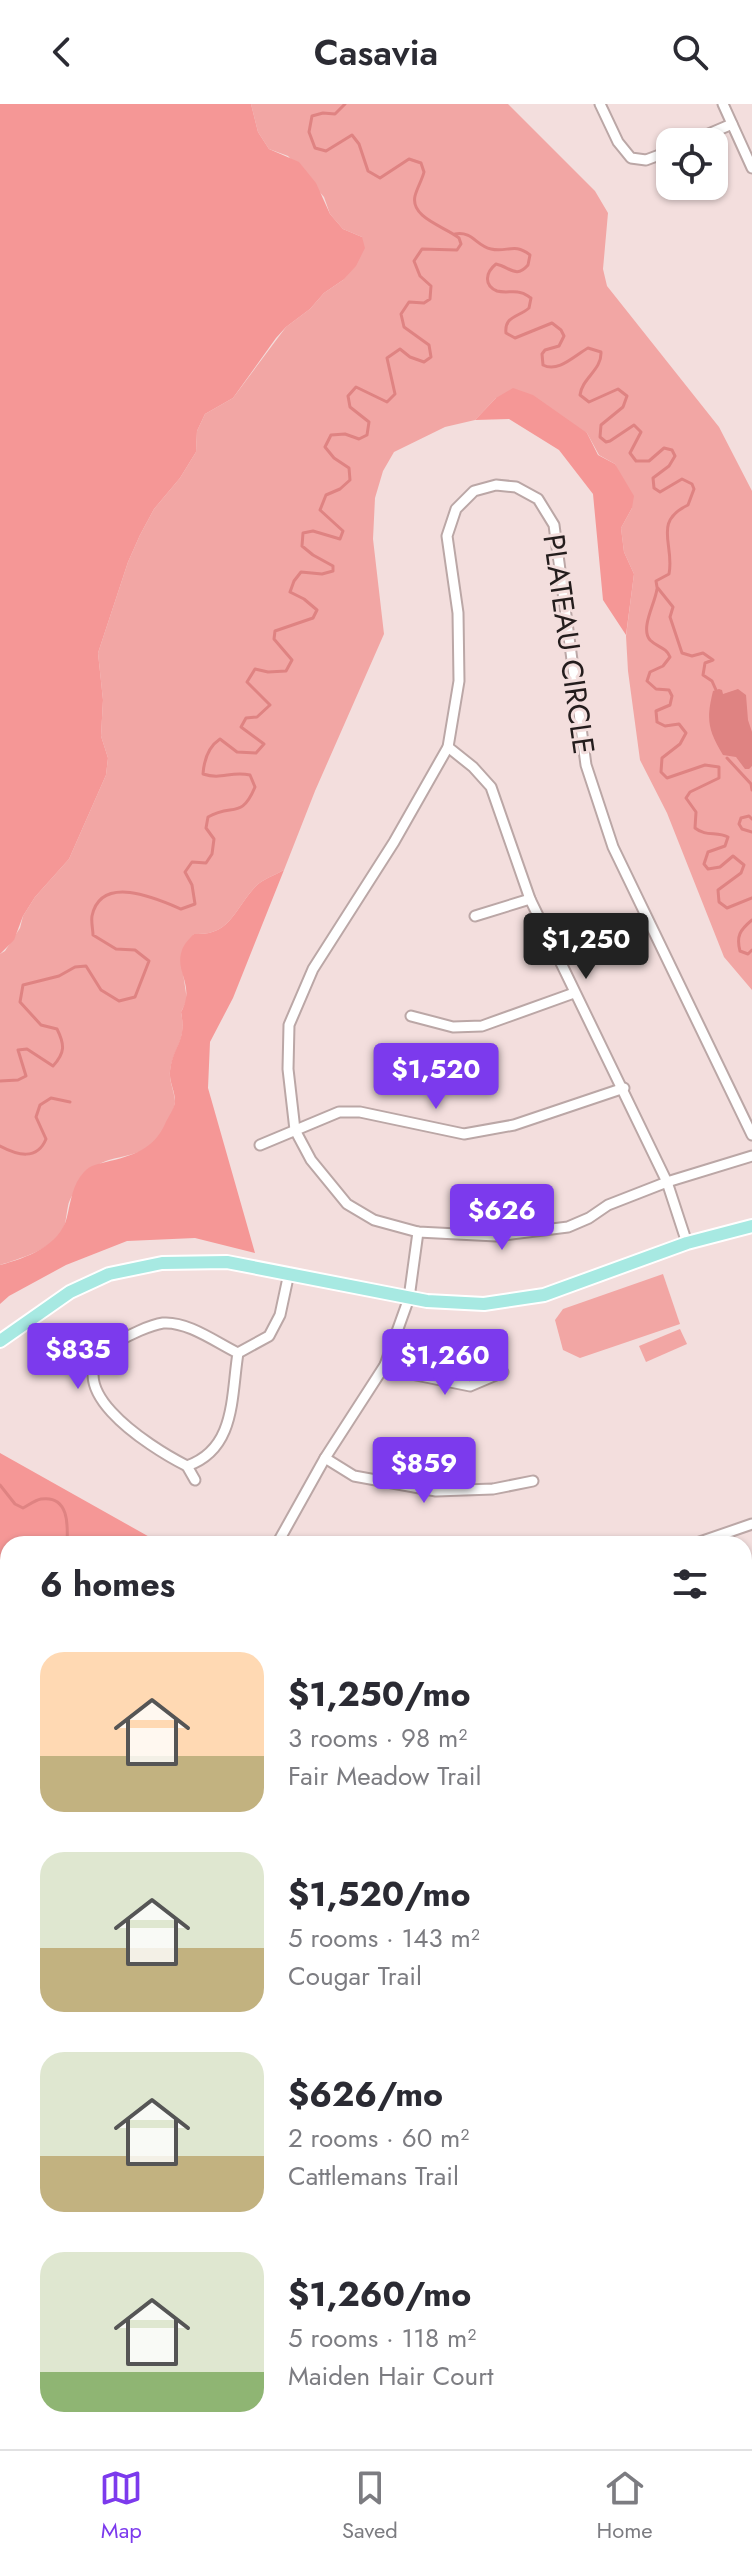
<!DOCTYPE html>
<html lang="en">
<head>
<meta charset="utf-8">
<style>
	:root { --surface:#fff; --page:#f2f2f3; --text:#2b2b33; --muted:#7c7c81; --line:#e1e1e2; --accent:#7c3aed }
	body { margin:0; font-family:Jost,sans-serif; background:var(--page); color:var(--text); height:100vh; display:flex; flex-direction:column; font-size:30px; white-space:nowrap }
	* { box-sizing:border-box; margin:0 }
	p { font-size:26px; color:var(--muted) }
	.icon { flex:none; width:44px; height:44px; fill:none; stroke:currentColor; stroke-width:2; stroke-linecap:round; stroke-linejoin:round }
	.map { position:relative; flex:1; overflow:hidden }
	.panel { position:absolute; left:0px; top:1432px; width:752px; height:914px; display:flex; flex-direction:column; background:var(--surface); border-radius:24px 24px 0 0; box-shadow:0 2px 6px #0004 }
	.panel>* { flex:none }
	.buttons { position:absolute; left:656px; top:24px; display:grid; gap:16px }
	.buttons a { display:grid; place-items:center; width:72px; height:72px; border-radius:16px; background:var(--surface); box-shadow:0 2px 6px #0004; font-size:40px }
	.price { position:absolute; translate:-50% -68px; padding:0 18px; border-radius:8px; background:var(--accent); color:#fff; font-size:26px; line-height:52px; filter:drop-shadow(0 2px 4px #0008) }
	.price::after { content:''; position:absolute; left:50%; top:48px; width:24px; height:18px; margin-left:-12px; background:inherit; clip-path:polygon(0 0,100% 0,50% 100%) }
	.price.on { background:#222; color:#fff }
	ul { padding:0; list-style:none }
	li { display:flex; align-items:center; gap:24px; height:200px; padding:0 40px }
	li span { display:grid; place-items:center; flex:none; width:224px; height:160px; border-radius:24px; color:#555 }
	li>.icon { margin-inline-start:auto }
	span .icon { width:96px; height:96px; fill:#fffc; stroke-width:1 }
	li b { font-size:34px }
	h2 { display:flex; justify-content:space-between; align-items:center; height:96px; padding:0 40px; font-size:34px }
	header { display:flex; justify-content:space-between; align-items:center; height:104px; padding:0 40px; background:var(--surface); font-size:36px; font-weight:600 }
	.dock { display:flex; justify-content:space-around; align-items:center; height:112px; border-top:2px solid var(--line); background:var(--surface); font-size:22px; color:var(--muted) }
	.dock a { display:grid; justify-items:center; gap:4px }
	.dock .on { color:var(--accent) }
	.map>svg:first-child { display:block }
	.green { fill:#f2a6a4 }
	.forest { fill:#f59796 }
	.water { fill:#df8382 }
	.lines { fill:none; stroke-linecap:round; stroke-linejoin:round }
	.stream { stroke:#df8382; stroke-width:3 }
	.minor-casing { stroke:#bba7a6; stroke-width:13 }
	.major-casing { stroke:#fff; stroke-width:16 }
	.minor { stroke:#fff; stroke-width:9 }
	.major { stroke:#a7e9e2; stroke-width:12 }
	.labels { text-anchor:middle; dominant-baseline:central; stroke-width:6; stroke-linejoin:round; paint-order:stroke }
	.street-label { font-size:30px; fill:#241d1d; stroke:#f3dedd }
</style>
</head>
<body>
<header><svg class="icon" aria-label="back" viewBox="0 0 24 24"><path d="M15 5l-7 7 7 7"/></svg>Casavia<svg class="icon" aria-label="search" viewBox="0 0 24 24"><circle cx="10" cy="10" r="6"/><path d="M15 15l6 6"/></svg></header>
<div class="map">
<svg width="752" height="2345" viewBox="0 0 752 2345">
	<rect width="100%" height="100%" fill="#f3dedd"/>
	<g class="green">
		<path d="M251,0h257l87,87 13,22 -5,56 4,17 112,141 33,64v499l-28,-33 -57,-144 -27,-53 -12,-89 -2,-35 8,-62 -10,-22 -3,-24 11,-20 -17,-44 -16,-9 -12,-22 -91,-35 -21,22 -30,7 -51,25 -11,19 -8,27 -2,41 11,95 -69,157 -31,79c-9,5 -21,9 -28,16 -22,23 -25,50 -62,48l-13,26 6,40 -6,12c6,30 -7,33 -11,59 -1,10 4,19 5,30 0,11 -14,35 -22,43 -16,14 -45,12 -56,22 -9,8 -27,28 -29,40 -2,9 -2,21 -8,29 -14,16 -41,24 -60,30v-311l5,-3 15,-23 3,-12 12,-19 34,-38 37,-84 2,-17 -7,-22 2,-36 -5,-47 30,-91 12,-27 14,-26 26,-31 16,-26 1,-21 8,-17 28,-16 53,-71 24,-18 14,-16 19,-13 19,-43 -19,-8 -13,-15 -6,-17 -36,-41 -19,-7 -11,-17z"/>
		<path d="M663,1170l17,50 -100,34 -17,-8 -8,-30 8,-11z"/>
		<path d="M680,1225l7,15 -41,18 -7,-16z"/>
	</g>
	<g class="forest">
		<path d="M0,0h251l7,28 11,17 30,13 17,21 14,31 13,15 19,8 3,11 -9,18 -13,14 -19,13 -14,16 -24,18 -10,11 -43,60 -28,16 -8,17 -1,21 -16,26 -26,31 -14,26 -12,27 -30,91 5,47 -2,36 7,22 -2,17 -37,84 -34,38 -12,19 -9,24 -14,14z"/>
		<path d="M513,284l20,7 54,38 11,22 17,9 19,32 -2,12 -11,20 3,24 10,22 -8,61 -23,-35 -10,-106 -34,-44 -50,-31 -34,1 21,-22z"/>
		<path d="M284,766l-51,128 -23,44 -2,46 47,165 -60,-15 -68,3 -61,24 -57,31 -9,8v-39c26,-7 60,-19 67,-48 4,-16 5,-32 17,-45 6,-7 14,-8 22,-10 26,-6 48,-13 59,-38 3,-7 10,-16 10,-23 0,-10 -6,-19 -5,-30 3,-26 17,-29 11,-59 15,-27 -7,-40 1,-62 2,-6 8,-12 12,-16 37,2 40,-25 62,-48 7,-7 19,-11 28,-16z"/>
		<path d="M0,1349l162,91h-154v368l-8,14z"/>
		<path d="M0,2224l8,5v109h199l13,7h-220z"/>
	</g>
	<path class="water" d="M719,585l3,1 1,4 15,-5 8,6 2,25 4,12v34l-3,3h-4l-9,-12 -13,-2c-15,-25 -17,-35 -10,-64z"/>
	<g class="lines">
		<g class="stream">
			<path d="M455,130c18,-3 21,12 36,15 16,4 23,-7 39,6l-2,10c-12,14 -18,2 -32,-1 -10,8 -13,21 1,27 7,2 15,0 21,1 7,1 7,2 13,6l-2,10c-10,9 -25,8 -23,25l9,5 37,-15 9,7 3,6 -5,10 -14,4 -3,4 1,11c15,8 31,-9 45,-17l13,4c1,18 -19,26 -21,43l9,7 29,-13 9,7 -4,11 -22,18 -1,12 6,5 4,-1 24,-16 7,7 -11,21 6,8h13l15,-13 8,2 3,6 -6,10 -16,12 1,10 6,4 22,-13 10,5 2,5 -6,16c-36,17 -13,40 -19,69l-13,7 1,6 16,20 -3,10 12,36 10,3 11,-3 10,7 -8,3 -2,12 9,6 4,9"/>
			<path d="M657,485c-2,15 -17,39 -7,51 8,8 16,7 20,17l-7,9 -13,6 -3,9 9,8 13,1 3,6 -2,9 -14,6 1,11 8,4 14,-2 7,9 -6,11 -18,14 -1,14 6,6 38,-13 14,2v11l-29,14 -4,6 10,14 -1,16c11,9 22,3 33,9l-3,9 -17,6 -4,12 4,5 12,-2 13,-11 11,9 -3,8 -23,17 1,12 8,6 25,-10"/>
			<path d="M727,654l24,26 1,6"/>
			<path d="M752,715l-3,-3 -8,2 -2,6 3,5 10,3"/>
			<path d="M752,816c-12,10 -16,16 -12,31l8,3 4,-4"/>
			<path d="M0,977l18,-1 8,-4 -8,-26 9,-1 26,17c12,-13 12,-21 4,-37l-16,-4 -21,-23 3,-17 36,-9 16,-9 11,-1 15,24 18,11 16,-4 14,-36 -14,-11 -19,-1 -23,-14c0,-5 -2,-13 -1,-19 9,-43 66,-17 89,-7l14,-5 -3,-19 -7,-13 7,-10 14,1 6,-9 2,-15 -8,-11 2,-11c25,-14 33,3 47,-30l-5,-12c-20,-4 -28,5 -47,-1 1,-14 5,-27 17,-35l17,13 19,1 8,-9 -23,-17 5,-9 11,-1 13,-12 -23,-23 8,-13 13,3 18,-1 6,-11 -18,-21 1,-8 38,-13 4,-8 -13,-11 -14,-7 4,-11 7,-9 21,2 11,-3v-5l-20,-11 -11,-9 1,-13 10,-2 27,8 3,-8 -23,-21 6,-15 14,-6 10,-9 -1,-12 -15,-10 -9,-11 6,-12 14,-1 14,5 8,-4 2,-13 -19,-15 -2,-11 8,-9 31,15 8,-8 -8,-36 13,-9 10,8 14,5 7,-5 -2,-12 -25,-18 -3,-13 8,-12 15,1 6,-4 1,-13 -11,-10 -6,-15 8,-12 35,1 4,-6 -2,-6c-13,-11 -49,-20 -44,-42 2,-8 7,-16 9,-24l-3,-9 -12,-4 -29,19 -12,-7 -9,-27 -7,-9 -26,16 -11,-3 -6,-16 3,-16 11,-3 12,1 10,-10"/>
			<path d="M0,1042c17,9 37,15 46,-7l-10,-22 4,-12 11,-7 19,4"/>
			<path d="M0,1381l15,19 8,4c6,-3 12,-8 18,-9 28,-4 27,26 26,45"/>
			<path d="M0,1578h8"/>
		</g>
		<defs>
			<g id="minor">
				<path d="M600,0l18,38 13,16 15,2 24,-9"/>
				<path d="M723,0l29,64"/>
				<path d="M690,38l42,-18"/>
				<path d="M448,643l25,20 18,20 39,112 137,283 20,61"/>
				<path d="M475,812l55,-17"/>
				<path d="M411,912l42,11 29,-1 92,-33"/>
				<path d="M752,1031l-139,-288 -27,-82 -32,-240 -16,-26 -22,-12 -20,-2 -22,6 -18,18 -9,27 11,77 1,68 -11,66 -54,95 -81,127 -24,56 -1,44 7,61 16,30 36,44 27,16 44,12 78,4 72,-9 21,-9 19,-13 59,-23 85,-26"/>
				<path d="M260,1041l79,-33h21l104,22 50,-9 110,-37"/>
				<path d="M238,1249c-7,44 -2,96 -51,113 -38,-19 -140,-84 -70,-124 12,-7 33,-17 46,-19 25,-2 54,20 75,30l31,-17 11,-21 9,-42"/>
				<path d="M385,1261l16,7 69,14 33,-14"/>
				<path d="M325,1354l29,18 82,15 57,-2 40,-8"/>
				<path d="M187,1362l8,14"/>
				<path d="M277,1440l48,-86 60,-93 24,-67 9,-66"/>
				<path d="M694,1440l58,-20"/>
				<path d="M744,1573l8,-15"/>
				<path d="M744,1857l8,2"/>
				<path d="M0,1940l8,-15"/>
				<path d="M752,2060l-2,14 2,15"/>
				<path d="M8,2119l-6,25 6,21"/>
				<path d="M314,2338l13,7"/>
				<path d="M526,2338l14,7"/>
				<path d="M596,2338l1,7"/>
				<path d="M696,2338l1,7"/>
			</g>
			<path id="major" d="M0,1237l70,-49 39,-18 53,-11 65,-1 200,39 57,3 60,-9 143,-52 65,-17"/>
		</defs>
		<use href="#minor" class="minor-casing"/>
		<use href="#major" class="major-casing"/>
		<use href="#minor" class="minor"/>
		<use href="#major" class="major"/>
	</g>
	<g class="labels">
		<g class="street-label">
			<text transform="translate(569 540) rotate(82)">PLATEAU CIRCLE</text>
		</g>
	</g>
</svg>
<div class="buttons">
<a><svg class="icon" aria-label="locate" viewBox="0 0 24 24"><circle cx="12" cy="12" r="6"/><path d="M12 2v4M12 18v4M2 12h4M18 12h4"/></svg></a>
</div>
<b class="price on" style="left:586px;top:877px">$1,250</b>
<b class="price" style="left:436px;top:1007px">$1,520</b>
<b class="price" style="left:502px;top:1148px">$626</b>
<b class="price" style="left:78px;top:1287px">$835</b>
<b class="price" style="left:445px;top:1293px">$1,260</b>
<b class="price" style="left:424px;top:1401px">$859</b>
<section class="panel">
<h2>6 homes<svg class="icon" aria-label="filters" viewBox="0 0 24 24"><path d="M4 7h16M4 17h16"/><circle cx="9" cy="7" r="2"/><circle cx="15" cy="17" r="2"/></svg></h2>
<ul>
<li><span style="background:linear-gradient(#ffd9b3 65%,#c2b280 0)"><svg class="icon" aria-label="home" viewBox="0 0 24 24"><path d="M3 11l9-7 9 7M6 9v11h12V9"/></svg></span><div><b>$1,250/mo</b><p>3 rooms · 98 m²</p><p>Fair Meadow Trail</p></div></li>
<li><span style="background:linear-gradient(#dfe7d0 60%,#c2b280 0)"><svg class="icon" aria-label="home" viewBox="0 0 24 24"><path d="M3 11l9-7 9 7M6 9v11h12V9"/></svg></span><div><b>$1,520/mo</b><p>5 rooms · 143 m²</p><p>Cougar Trail</p></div></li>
<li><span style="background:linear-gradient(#dfe7d0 65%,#c2b280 0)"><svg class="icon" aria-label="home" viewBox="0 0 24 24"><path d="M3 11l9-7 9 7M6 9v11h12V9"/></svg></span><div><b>$626/mo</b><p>2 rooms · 60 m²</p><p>Cattlemans Trail</p></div></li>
<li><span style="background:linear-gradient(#dfe7d0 75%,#8fb573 0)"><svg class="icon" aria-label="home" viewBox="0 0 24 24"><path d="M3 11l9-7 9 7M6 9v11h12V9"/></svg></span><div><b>$1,260/mo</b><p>5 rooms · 118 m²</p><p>Maiden Hair Court</p></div></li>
</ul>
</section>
</div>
<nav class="dock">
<a class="on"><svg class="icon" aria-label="map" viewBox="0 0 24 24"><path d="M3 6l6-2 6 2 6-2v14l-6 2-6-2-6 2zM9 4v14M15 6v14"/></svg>Map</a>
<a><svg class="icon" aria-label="saved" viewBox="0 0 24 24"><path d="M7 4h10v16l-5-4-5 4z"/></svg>Saved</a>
<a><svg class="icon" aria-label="home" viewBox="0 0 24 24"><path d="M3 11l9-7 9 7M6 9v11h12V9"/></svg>Home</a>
</nav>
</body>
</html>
